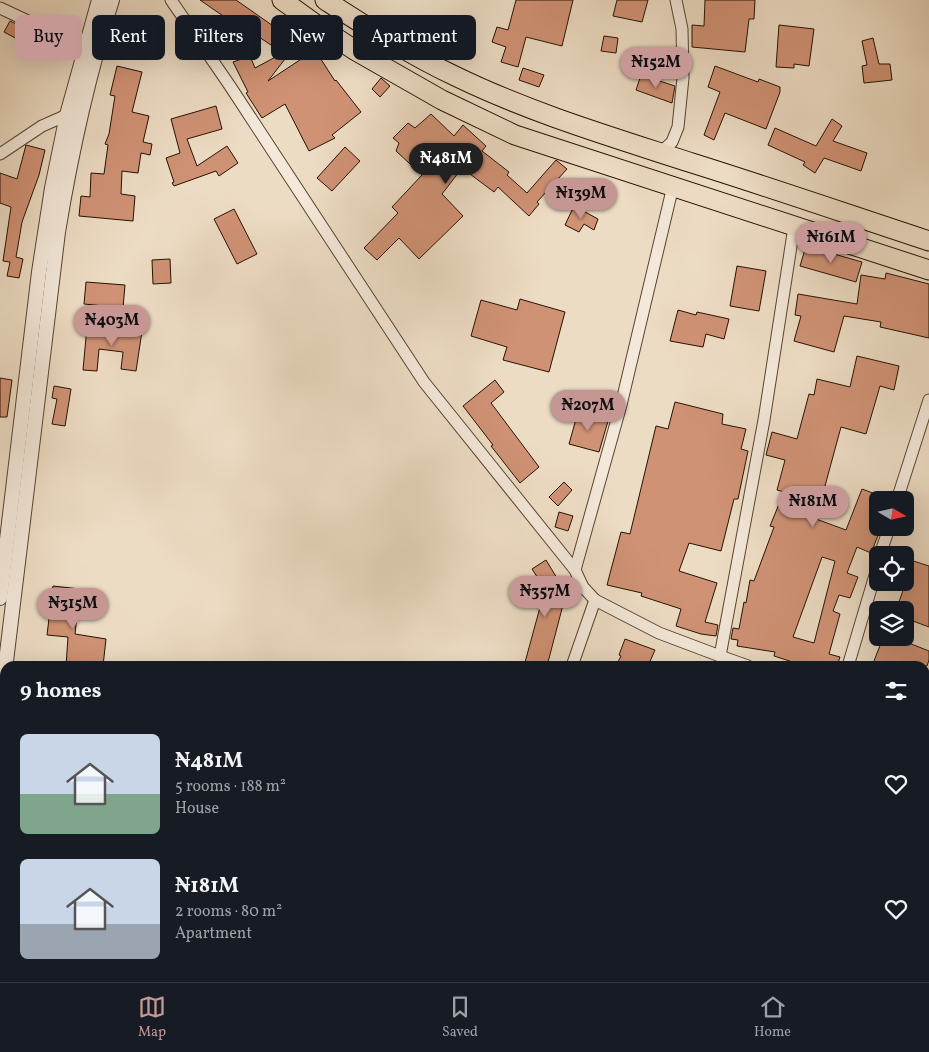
<!DOCTYPE html>
<html lang="en">
<head>
<meta charset="utf-8">
<style>
	:root { --surface:#171b24; --page:#20242c; --text:#f1f3f6; --muted:#9ea1a6; --line:#363941; --accent:#c59692 }
	body { margin:0; font-family:Vollkorn,serif; background:var(--page); color:var(--text); height:100vh; display:flex; flex-direction:column; font-size:19px; white-space:nowrap }
	* { box-sizing:border-box; margin:0 }
	p { font-size:16px; color:var(--muted) }
	.icon { flex:none; width:28px; height:28px; fill:none; stroke:currentColor; stroke-width:2; stroke-linecap:round; stroke-linejoin:round }
	.map { position:relative; flex:1; overflow:hidden }
	.drawer { position:absolute; left:0px; top:661px; width:930px; height:321px; display:flex; flex-direction:column; background:var(--surface); border-radius:15px 15px 0 0; box-shadow:0 5px 20px #0002 }
	.drawer>* { flex:none }
	.hud { position:absolute; left:15px; top:15px; width:500px; height:45px; display:flex; gap:10px }
	.needle { width:32px; rotate:99deg }
	.buttons { position:absolute; left:869px; top:491px; display:grid; gap:10px }
	.buttons a { display:grid; place-items:center; width:45px; height:45px; border-radius:8px; background:var(--surface); box-shadow:0 5px 20px #0002; font-size:25px }
	.price { position:absolute; translate:-50% -42px; padding:0 11px; border-radius:18px; background:var(--accent); color:#111; font-size:16px; line-height:32px; filter:drop-shadow(0 1px 2px #0008) }
	.price::after { content:''; position:absolute; left:50%; top:30px; width:15px; height:11px; margin-left:-8px; background:inherit; clip-path:polygon(0 0,100% 0,50% 100%) }
	.price.on { background:#222; color:#fff }
	ul { padding:0; list-style:none }
	li { display:flex; align-items:center; gap:15px; height:125px; padding:0 20px }
	li span { display:grid; place-items:center; flex:none; width:140px; height:100px; border-radius:8px; color:#555 }
	li>.icon { margin-inline-start:auto }
	span .icon { width:60px; height:60px; fill:#fffc; stroke-width:1 }
	li b { font-size:21px }
	h2 { display:flex; justify-content:space-between; align-items:center; height:60px; padding:0 20px; font-size:21px }
	.tag { padding:0 18px; border-radius:8px; background:var(--surface); box-shadow:0 5px 20px #0002; font-size:18px; line-height:45px }
	.tag.on { background:var(--accent); color:#111 }
	.tab-bar { display:flex; justify-content:space-around; align-items:center; height:70px; border-top:1px solid var(--line); background:var(--surface); font-size:14px; color:var(--muted) }
	.tab-bar a { display:grid; justify-items:center; gap:2px }
	.tab-bar .on { color:var(--accent) }
	.map>svg:first-child { display:block }
	.lines { fill:none; stroke-linecap:round; stroke-linejoin:round }
	.stream { stroke:#6e7673; stroke-width:4.5 }
	.building { fill:#d09275; stroke:#261200; fill-rule:evenodd }
	.minor-casing { stroke:#584431; stroke-width:13 }
	.tertiary-casing { stroke:#584431; stroke-width:16 }
	.trunk-casing { stroke:#261200; stroke-width:21 }
	.minor { stroke:#f3e8d9; stroke-width:11 }
	.tertiary { stroke:#f3e8d9; stroke-width:14 }
	.trunk { stroke:#eddcc4; stroke-width:19 }
</style>
</head>
<body>
<div class="map">
<svg width="929" height="982" viewBox="0 0 929 982">
	<rect width="100%" height="100%" fill="#eddcc4"/>
	<filter id="stains"><feTurbulence type="fractalNoise" baseFrequency=".004" numOctaves="4"/><feColorMatrix values="0 0 0 0 .2 0 0 0 0 .09 0 0 0 0 .02 0 0 0 .5 -.17"/></filter>
	<radialGradient id="worn" r=".72"><stop offset=".6" stop-color="#630" stop-opacity="0"/><stop offset="1" stop-color="#630" stop-opacity=".3"/></radialGradient>
	<g class="lines">
		<path class="stream" d="M0,857l5,-1"/>
	</g>
	<g class="building">
		<path d="M200,0h36l50,35 5,-7 11,9 -34,44 47,-31 20,31 1,-1 25,32 -29,23 3,3 -26,13 -24,-47 -23,14 -16,-25 2,-1 -15,-30 17,-6 5,12 28,-15 -45,-30 1,4z"/>
		<path d="M516,0h57l-11,46 -36,-9 -8,30 -17,-5 5,-15 -14,-5 5,-15 11,3z"/>
		<path d="M617,0h31l-6,22 -29,-6z"/>
		<path d="M705,0h50l-1,19h-5l-4,33 -53,-5v-22l12,1z"/>
		<path d="M10,21l33,16 -7,12 -32,-17z"/>
		<path d="M779,25l35,4 -5,37 -15,-2v4l-18,-1z"/>
		<path d="M604,36l14,2 -2,15 -15,-2z"/>
		<path d="M873,38l6,26h11l2,16 -28,3 -2,-17 5,-1 -5,-24z"/>
		<path d="M117,66l25,6 -10,40 17,4 -6,26 9,2 -2,11 -9,-2 -3,20 -16,-2 -1,23 14,2 -2,25 -54,-5 2,-20 9,1 1,-24 13,1 4,-29 -3,-1 4,-10 6,-38 -5,-1z"/>
		<path d="M715,66l43,16 1,-3 21,8v5l-14,37 -41,-16 -11,27 -10,-5 16,-43 -12,-5z"/>
		<path d="M523,68l21,7 -5,12 -20,-7z"/>
		<path d="M641,75l34,11 -3,17 -36,-13z"/>
		<path d="M381,78l9,8 -10,11 -8,-8z"/>
		<path d="M216,106l6,23 -35,10 10,27 30,-20 11,17 -19,13 -3,-5 -42,15 -2,-3 2,-1 -8,-24 14,-5 -9,-34z"/>
		<path d="M431,114l23,22 9,-11 23,21 -4,5 27,21 -2,3 20,18 29,-33 11,9 -30,33 2,2 -10,12 -31,-29 -4,5 -32,-24 -20,26 21,22 -44,43 -20,-21 -22,22 -13,-12 34,-35 -6,-6 30,-32 -26,-24 3,-8 -6,-5 15,-15 7,5z"/>
		<path d="M832,119l10,7 -9,15 34,12 -6,18 -37,-13 -9,15 -12,-8 2,-3 -37,-17 7,-17 41,18z"/>
		<path d="M26,145l19,5 -6,25 -17,47 -6,35 7,2 -4,19 -12,-2 3,-14 -7,-1 8,-54 -11,-4v-30l17,6z"/>
		<path d="M345,147l15,14 -28,30 -15,-13z"/>
		<path d="M574,206l24,13 -4,11 -10,-6 -5,8 -14,-7z"/>
		<path d="M234,209l23,45 -20,10 -23,-45z"/>
		<path d="M806,246l56,16 -6,20 -56,-16z"/>
		<path d="M170,259l1,24 -18,1 -1,-24z"/>
		<path d="M737,266l29,5 -7,40 -29,-5z"/>
		<path d="M886,273l43,11v54l-49,-11 1,-5 -37,-6 -10,36 -40,-11 7,-25 -6,-1 3,-21 59,10 4,-29 24,4z"/>
		<path d="M86,282l39,3 -2,23 -39,-4z"/>
		<path d="M520,299l45,13 -16,60 -46,-12 4,-13 -36,-11 10,-36 36,10z"/>
		<path d="M678,310l18,5 1,-3 32,7 -5,20 -18,-5 -3,13 -33,-6z"/>
		<path d="M87,327l55,4 -6,40 -15,-2 2,-17 -24,-3 -2,22 -14,-1z"/>
		<path d="M857,356l42,10 -5,24 -14,-4 -14,48 -25,-7 -25,92 30,11 16,-41 16,6v33h3l-10,25 -14,-6 -10,26 11,4 -8,21 -11,-3 -6,16 7,3 -11,40 11,3 -3,9h-36l1,-1 -28,-9 1,-4 -38,-6 1,-6 -7,-1 2,-11 6,1 5,-27 2,1 4,-23 4,1 20,-54 -4,-1 14,-34 -7,-2 8,-30 -19,-5 6,-23 25,7 12,-45 5,1 3,-16 33,8zM822,557l13,4 -21,82 -21,-6z"/>
		<path d="M0,378l12,2 -5,37h-7z"/>
		<path d="M495,380l9,12 -13,11 48,64 -19,16 -29,-37 2,-1 -30,-39z"/>
		<path d="M54,386l17,3 -6,37 -13,-2 5,-25 -5,-1z"/>
		<path d="M675,402l48,12 -1,10 24,5 -5,20 7,2 -10,48h-4l-13,52 -32,-8 -10,28 38,12 -12,39 13,3 -2,11 -15,-2 -25,-8 5,-17 -40,-13 1,-3 -35,-8 14,-53 9,2 26,-108 12,3z"/>
		<path d="M578,412l30,9 -9,31 -30,-8z"/>
		<path d="M564,482l8,8 -14,16 -9,-9z"/>
		<path d="M559,512l14,4 -5,15 -13,-4z"/>
		<path d="M907,559l22,7v61l-24,-9v-8h-9l9,-25v-19z"/>
		<path d="M546,560l17,28 -15,9 16,4 -17,65h-23l21,-77 -13,-20z"/>
		<path d="M53,586l27,3 -5,45 31,5 -3,27h-37l2,-29 -21,-2z"/>
		<path d="M883,638h13l33,13v9l-2,6h-55z"/>
		<path d="M625,639l30,11 -7,16h-32l5,-10 -2,-1z"/>
	</g>
	<g class="lines">
		<defs>
			<g id="minor">
				<path d="M171,0l59,86 194,296 151,188 8,17 12,13 64,33 61,23 44,-236 30,-193"/>
				<path d="M0,8l47,22 40,11"/>
				<path d="M660,153l12,-11 6,-15 5,-49 -1,-49 -6,-29"/>
				<path d="M0,154l42,-28 25,-11"/>
				<path d="M897,500l32,-100"/>
				<path d="M880,555l9,-27"/>
				<path d="M575,570l46,-165 52,-219"/>
				<path d="M720,656l28,10"/>
				<path d="M572,666l23,-66"/>
				<path d="M848,666l30,-101"/>
				<path d="M925,723l4,1"/>
				<path d="M833,982l1,-4"/>
			</g>
			<g id="tertiary">
				<path d="M0,598l39,-326 13,-84 15,-73 32,-115"/>
				<path d="M0,711l58,-479c13,-79 30,-156 54,-232"/>
				<path d="M0,941l5,7"/>
				<path d="M0,976l6,6"/>
				<path d="M26,978l4,4"/>
			</g>
			<g id="trunk">
				<path d="M282,0l36,26 38,25 86,49 73,35 414,135"/>
				<path d="M325,0c42,27 85,55 130,76 76,37 157,61 237,87 80,25 158,52 237,78"/>
			</g>
		</defs>
		<use href="#minor" class="minor-casing"/>
		<use href="#tertiary" class="tertiary-casing"/>
		<use href="#trunk" class="trunk-casing"/>
		<use href="#minor" class="minor"/>
		<use href="#tertiary" class="tertiary"/>
		<use href="#trunk" class="trunk"/>
	</g>
	<rect width="100%" height="100%" filter="url(#stains)"/>
	<rect width="100%" height="100%" fill="url(#worn)"/>
</svg>
<div class="buttons">
<a><svg class="needle" viewBox="-14 -14 28 28"><path d="M0-13l5 13h-10z" fill="#e53935"/><path d="M0 13l5-13h-10z" fill="#9ea1a6"/></svg></a>
<a><svg class="icon" aria-label="locate" viewBox="0 0 24 24"><circle cx="12" cy="12" r="6"/><path d="M12 2v4M12 18v4M2 12h4M18 12h4"/></svg></a>
<a><svg class="icon" aria-label="layers" viewBox="0 0 24 24"><path d="M12 4l9 5-9 5-9-5zM3 14l9 5 9-5"/></svg></a>
</div>
<b class="price" style="left:656px;top:89px">₦152M</b>
<b class="price on" style="left:446px;top:185px">₦481M</b>
<b class="price" style="left:581px;top:220px">₦139M</b>
<b class="price" style="left:831px;top:264px">₦161M</b>
<b class="price" style="left:112px;top:347px">₦403M</b>
<b class="price" style="left:588px;top:432px">₦207M</b>
<b class="price" style="left:813px;top:528px">₦181M</b>
<b class="price" style="left:545px;top:618px">₦357M</b>
<b class="price" style="left:73px;top:630px">₦315M</b>
<div class="hud">
<a class="tag on">Buy</a>
<a class="tag">Rent</a>
<a class="tag">Filters</a>
<a class="tag">New</a>
<a class="tag">Apartment</a>
</div>
<section class="drawer">
<h2>9 homes<svg class="icon" aria-label="filters" viewBox="0 0 24 24"><path d="M4 7h16M4 17h16"/><circle cx="9" cy="7" r="2"/><circle cx="15" cy="17" r="2"/></svg></h2>
<ul>
<li><span style="background:linear-gradient(#c9d6e8 60%,#7fa58c 0)"><svg class="icon" aria-label="home" viewBox="0 0 24 24"><path d="M3 11l9-7 9 7M6 9v11h12V9"/></svg></span><div><b>₦481M</b><p>5 rooms · 188 m²</p><p>House</p></div><svg class="icon" aria-label="heart" viewBox="0 0 24 24"><path d="M12 20l-8-8c-3-5 5-10 8-4 3-6 11-1 8 4z"/></svg></li>
<li><span style="background:linear-gradient(#c9d6e8 65%,#9aa5b1 0)"><svg class="icon" aria-label="home" viewBox="0 0 24 24"><path d="M3 11l9-7 9 7M6 9v11h12V9"/></svg></span><div><b>₦181M</b><p>2 rooms · 80 m²</p><p>Apartment</p></div><svg class="icon" aria-label="heart" viewBox="0 0 24 24"><path d="M12 20l-8-8c-3-5 5-10 8-4 3-6 11-1 8 4z"/></svg></li>
</ul>
</section>
</div>
<nav class="tab-bar">
<a class="on"><svg class="icon" aria-label="map" viewBox="0 0 24 24"><path d="M3 6l6-2 6 2 6-2v14l-6 2-6-2-6 2zM9 4v14M15 6v14"/></svg>Map</a>
<a><svg class="icon" aria-label="saved" viewBox="0 0 24 24"><path d="M7 4h10v16l-5-4-5 4z"/></svg>Saved</a>
<a><svg class="icon" aria-label="home" viewBox="0 0 24 24"><path d="M3 11l9-7 9 7M6 9v11h12V9"/></svg>Home</a>
</nav>
</body>
</html>
